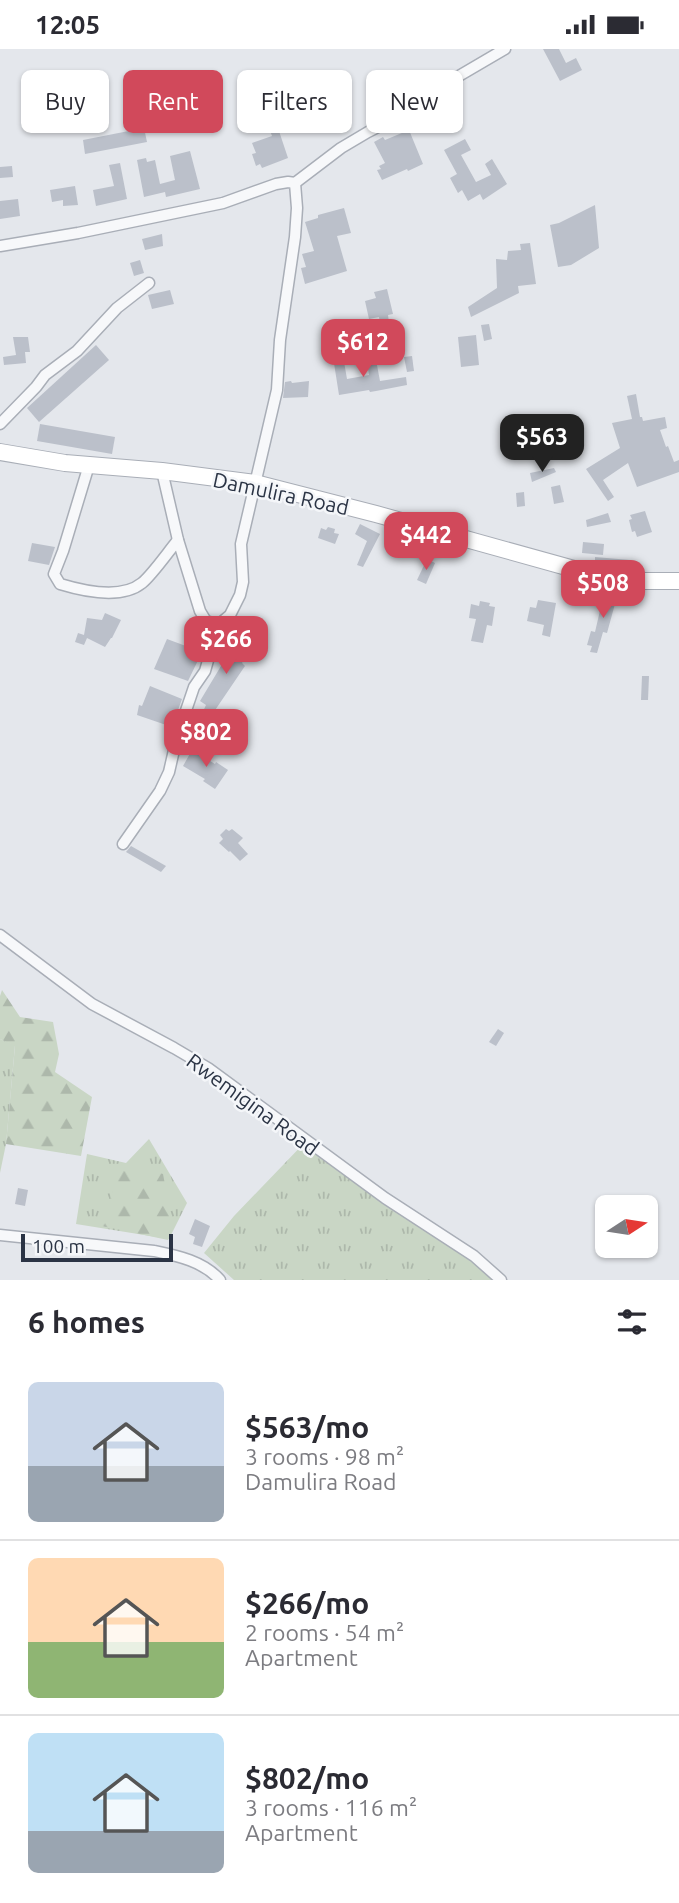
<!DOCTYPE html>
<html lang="en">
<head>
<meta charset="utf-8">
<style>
	:root { --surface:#fff; --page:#f2f2f3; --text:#2b2b33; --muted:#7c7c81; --line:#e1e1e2; --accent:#d1495b }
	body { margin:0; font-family:Ubuntu,sans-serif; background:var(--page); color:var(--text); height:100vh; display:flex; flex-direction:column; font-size:26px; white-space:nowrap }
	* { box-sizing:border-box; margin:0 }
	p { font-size:23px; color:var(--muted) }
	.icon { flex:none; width:38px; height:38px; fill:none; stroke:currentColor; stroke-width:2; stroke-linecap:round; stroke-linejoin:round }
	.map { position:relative; height:1231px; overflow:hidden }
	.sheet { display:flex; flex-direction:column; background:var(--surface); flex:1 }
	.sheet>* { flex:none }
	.guide { position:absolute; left:21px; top:21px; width:637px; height:63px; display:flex; gap:14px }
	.needle { width:46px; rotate:78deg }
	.controls { position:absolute; left:595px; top:1146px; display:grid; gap:14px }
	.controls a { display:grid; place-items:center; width:63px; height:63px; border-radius:10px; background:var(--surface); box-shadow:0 2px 5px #0004; font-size:35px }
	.scale { position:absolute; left:21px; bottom:18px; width:152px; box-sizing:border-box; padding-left:7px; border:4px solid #2b3445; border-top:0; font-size:19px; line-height:24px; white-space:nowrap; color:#2b3445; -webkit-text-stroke:5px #f4f6f9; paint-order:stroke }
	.price { position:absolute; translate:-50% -60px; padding:0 16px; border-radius:14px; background:var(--accent); color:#fff; font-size:23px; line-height:46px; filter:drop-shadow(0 2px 4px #0008) }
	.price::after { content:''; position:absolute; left:50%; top:42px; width:21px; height:16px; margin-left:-10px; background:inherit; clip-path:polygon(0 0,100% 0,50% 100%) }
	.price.on { background:#222; color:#fff }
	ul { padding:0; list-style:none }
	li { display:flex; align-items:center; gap:21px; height:175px; padding:0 28px }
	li+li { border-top:2px solid var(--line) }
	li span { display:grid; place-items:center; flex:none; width:196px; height:140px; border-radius:10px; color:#555 }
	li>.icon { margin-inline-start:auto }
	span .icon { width:84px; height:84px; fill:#fffc; stroke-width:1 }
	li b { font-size:30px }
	h2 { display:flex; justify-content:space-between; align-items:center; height:84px; padding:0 28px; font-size:30px }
	.chip { padding:0 24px; border-radius:10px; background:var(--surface); box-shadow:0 2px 5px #0004; font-size:24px; line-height:63px }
	.chip.on { background:var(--accent); color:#fff }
	.status { display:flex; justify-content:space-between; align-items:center; height:49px; padding:0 35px; background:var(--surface); direction:ltr }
	.status svg { height:19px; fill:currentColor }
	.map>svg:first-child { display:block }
	.grass { fill:url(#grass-tufts) }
	.forest { fill:url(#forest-firs) }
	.building { fill:#bbc0ca }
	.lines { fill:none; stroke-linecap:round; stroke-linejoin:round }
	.street-casing { stroke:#a9aeb7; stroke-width:13 }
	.secondary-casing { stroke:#a9aeb7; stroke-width:18 }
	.street { stroke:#f7f8fa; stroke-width:10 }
	.secondary { stroke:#fff; stroke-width:16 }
	.labels { text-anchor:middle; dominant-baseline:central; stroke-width:5; stroke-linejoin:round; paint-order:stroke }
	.street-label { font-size:21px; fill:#2b3445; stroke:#f4f6f9 }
</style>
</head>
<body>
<div class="status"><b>12:05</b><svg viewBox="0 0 49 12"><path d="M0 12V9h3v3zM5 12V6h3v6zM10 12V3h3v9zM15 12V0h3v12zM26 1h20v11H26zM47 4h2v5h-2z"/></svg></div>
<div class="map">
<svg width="679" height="1231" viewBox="0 0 679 1231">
	<defs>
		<pattern id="grass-tufts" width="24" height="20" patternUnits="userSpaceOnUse" patternTransform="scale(1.75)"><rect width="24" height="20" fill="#c9d6c5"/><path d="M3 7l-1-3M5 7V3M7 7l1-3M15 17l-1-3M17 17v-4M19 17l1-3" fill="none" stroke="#adb8ab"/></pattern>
		<pattern id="forest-firs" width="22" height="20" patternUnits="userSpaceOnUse" patternTransform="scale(1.75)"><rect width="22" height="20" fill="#c9d6c5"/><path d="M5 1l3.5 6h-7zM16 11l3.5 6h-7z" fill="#adb8ab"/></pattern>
	</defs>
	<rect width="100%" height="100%" fill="#e4e7ec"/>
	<g class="grass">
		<path d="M0,990l15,6 -9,99 -6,29z"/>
		<path d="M149,1090l38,64 -18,36 -93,-15 11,-70 39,9z"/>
		<path d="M308,1090l110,78 55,31 31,32h-270l-30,-27 30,-37z"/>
	</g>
	<g class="forest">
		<path d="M2,941l18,27 33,5 6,32 -4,18 37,25 -11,59 -75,-12 9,-98 -15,-7v-43z"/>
		<path d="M126,1114l37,11 10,54 -5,12 -71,-15z"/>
	</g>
	<g class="building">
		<path d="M543,0h16l7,14 10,-5 6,12 -22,11z"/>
		<path d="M274,67l14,42 -26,10 -2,-4 -4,2 -4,-12 4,-1 -4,-10 20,-7 -6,-17z"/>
		<path d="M144,79l3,14 -62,12 -2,-14z"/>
		<path d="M409,81l14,34 -15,7 -1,-2 -25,11 -5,-10 4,-1 -2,-3 6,-3 -11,-21 9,-5 2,3z"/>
		<path d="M465,90l6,11 -10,5 15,27 15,-7 -6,-11 7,-5 15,25 -24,16 -3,-6 -12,7 -6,-11 -4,3 -8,-15 7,-4 -13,-24z"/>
		<path d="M190,102l10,38 -34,8 -1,-5 -21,5 -7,-37 9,-2 1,4 8,-2 5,24 15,-4 -5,-24z"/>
		<path d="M120,114l7,36 -31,7 -3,-16 21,-4 -5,-21z"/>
		<path d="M12,117l1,11 -13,1v-11z"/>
		<path d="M75,137l3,19 -15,1v-6l-11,2 -2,-12z"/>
		<path d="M18,150l2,17 -20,3v-18z"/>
		<path d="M595,156l4,43 -28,17 -13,2 -8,-42 9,-2z"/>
		<path d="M344,159l7,25 -14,3 10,35 -42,13 -4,-16 5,-1 -4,-13 12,-3 -9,-29 13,-4v-3z"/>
		<path d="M162,185l1,12 -18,4 -3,-11z"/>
		<path d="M530,194l6,41 -18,2 1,7 -48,24 -3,-10 29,-19 -1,-29 11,1 1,-9 13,-1 -1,-6z"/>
		<path d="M140,211l4,13 -10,3 -4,-13z"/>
		<path d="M387,240l6,25 -5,1 1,7 -9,2 -1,-7 -10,2 -4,-18 11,-3 -2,-6z"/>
		<path d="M170,241l4,14 -22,5 -4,-14z"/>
		<path d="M489,275l3,15 -8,2 -3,-16z"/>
		<path d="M476,286l3,30 -18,2 -3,-30z"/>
		<path d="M13,288h15l2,15h-5l1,11 -22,2 -1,-8 13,-2z"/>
		<path d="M96,296l13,15 -70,62 -12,-14z"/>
		<path d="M343,307l4,23 22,-4 -2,-13 9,-2 4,21 26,-4 1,8 -31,6 -6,1 -1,-2 -30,5 -6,-38z"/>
		<path d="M412,307l2,15 -7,1 -3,-15z"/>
		<path d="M291,332l1,2 17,-2 -1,16 -25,1 2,-16z"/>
		<path d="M636,345l4,23h2l1,4 22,-4 2,11 -7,2 6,17 2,-1 6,16 5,-2v12l-42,15 -9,-24 -25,17 11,17 -6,4 -22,-32 34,-21 -8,-25 20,-4 -5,-23z"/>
		<path d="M40,375l75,13 -3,17 -75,-13z"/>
		<path d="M554,419l2,4 -24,10 -2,-9z"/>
		<path d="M560,436l4,17 -10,2 -3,-17z"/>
		<path d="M524,443l1,14 -8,1 -1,-14z"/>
		<path d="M645,462l7,21 -15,5 -2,-6 -3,1 -3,-12 3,-1 -2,-4z"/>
		<path d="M608,464l3,9 -24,5 -1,-7z"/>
		<path d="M360,475l20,10 -17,33 -6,-2 10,-24 -12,-7z"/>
		<path d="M328,478l7,2 -1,4 5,1 -4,10 -17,-6 3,-10 5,2z"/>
		<path d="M583,493l21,2 -1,11 -21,-2z"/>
		<path d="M32,494l23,4 -6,18 -21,-4z"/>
		<path d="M595,508l35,3 -1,9 -21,-1 -13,-4z"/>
		<path d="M427,510l8,4 -9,21 -9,-4z"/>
		<path d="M605,540l13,4 -11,40 -4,-1 -6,21 -7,-1 2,-6 -5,-1 4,-14 4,1z"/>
		<path d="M538,551l18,3 -6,34 -8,-2 2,-10 -17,-4 3,-14 6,1z"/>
		<path d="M480,552l10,2 -1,3 6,1 -3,19 -5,-1 -4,18 -12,-2 5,-22 -7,-1 2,-14 8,2z"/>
		<path d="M105,564l16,7 -9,18h-1l-6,9 -18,-9 -3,7 -9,-3 3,-9 6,2 3,-17 15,2z"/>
		<path d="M241,573l19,13 -18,28 3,3 -40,59 8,1 -1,10 -9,-2 1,-9 -7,12 -5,-2 14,-30 -6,-4 30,-50 -2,-1 11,-19 -3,-2z"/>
		<path d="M167,590l35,13 -14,29 -34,-12z"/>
		<path d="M642,627h7l-1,24h-7z"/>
		<path d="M150,637l32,13 -10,28 -35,-12 2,-10 3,1z"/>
		<path d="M192,701l23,14 1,-2 12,8 -13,19 -12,-8 2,-2 -22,-13z"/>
		<path d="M226,780l3,2 3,-2 11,9 -5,5 10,11 -8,7 -10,-10 -1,1 -10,-9 4,-4 -3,-4z"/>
		<path d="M131,797l35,20 -5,6 -35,-20z"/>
		<path d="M498,980l6,4 -8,13 -7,-4z"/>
		<path d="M18,1139l10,2 -3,16 -10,-2z"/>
		<path d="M195,1170l15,7 -8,21 -9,-3 2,-7 -6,-3z"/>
	</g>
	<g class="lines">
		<defs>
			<g id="street">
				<path d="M295,134l46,-35 27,-16 43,-22 41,-30 53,-31"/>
				<path d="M0,197l78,-13 145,-30 53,-19 12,-2 7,1 2,25 -2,29 -15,103 -3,50 -36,154 2,38 -3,13 -10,20 -12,10 -13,46 -11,16 -17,50 -8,35 -9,19 -37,53"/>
				<path d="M0,375l36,-37 9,-12 32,-24 40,-43 32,-25"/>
				<path d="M89,416l-26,86 -9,23 6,10c23,7 61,16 82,-1 10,-8 26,-31 36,-43"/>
				<path d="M162,422l16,69 22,71 6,10 12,4"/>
				<path d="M0,886l92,69 82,44 34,20 177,130 89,58 27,24"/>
				<path d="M0,1186l154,16c24,5 49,10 66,29"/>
			</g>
			<path id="secondary" d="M0,403l65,11 97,8 93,12 121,31 241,67h62"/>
		</defs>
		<use href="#street" class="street-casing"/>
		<use href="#secondary" class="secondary-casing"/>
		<use href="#street" class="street"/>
		<use href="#secondary" class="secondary"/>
	</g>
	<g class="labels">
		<g class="street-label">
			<text transform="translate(281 444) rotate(12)">Damulira Road</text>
			<text transform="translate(253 1055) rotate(36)">Rwemigina Road</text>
		</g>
	</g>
</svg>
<div class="controls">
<a><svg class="needle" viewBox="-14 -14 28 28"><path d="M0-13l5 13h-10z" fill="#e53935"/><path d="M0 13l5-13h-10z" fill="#7c7c81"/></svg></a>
</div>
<div class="scale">100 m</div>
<b class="price" style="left:363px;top:330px">$612</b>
<b class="price on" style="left:542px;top:425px">$563</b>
<b class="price" style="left:426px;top:523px">$442</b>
<b class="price" style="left:603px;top:571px">$508</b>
<b class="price" style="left:226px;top:627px">$266</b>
<b class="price" style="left:206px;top:720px">$802</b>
<div class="guide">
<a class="chip">Buy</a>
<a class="chip on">Rent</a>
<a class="chip">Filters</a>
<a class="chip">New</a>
</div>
</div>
<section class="sheet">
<h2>6 homes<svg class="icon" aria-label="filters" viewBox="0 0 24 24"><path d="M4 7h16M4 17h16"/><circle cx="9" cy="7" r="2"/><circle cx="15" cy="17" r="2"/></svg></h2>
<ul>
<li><span style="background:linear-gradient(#c9d6e8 60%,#9aa5b1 0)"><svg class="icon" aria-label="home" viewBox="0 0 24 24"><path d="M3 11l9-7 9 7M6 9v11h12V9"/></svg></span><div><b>$563/mo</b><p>3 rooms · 98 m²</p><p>Damulira Road</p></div></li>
<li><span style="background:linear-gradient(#ffd9b3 60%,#8fb573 0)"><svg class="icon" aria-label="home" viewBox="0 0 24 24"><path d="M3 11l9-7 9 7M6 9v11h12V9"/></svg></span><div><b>$266/mo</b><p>2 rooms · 54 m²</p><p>Apartment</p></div></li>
<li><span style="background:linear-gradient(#bfe0f5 70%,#9aa5b1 0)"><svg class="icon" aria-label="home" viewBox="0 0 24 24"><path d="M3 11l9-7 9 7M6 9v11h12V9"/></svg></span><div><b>$802/mo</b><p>3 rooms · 116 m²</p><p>Apartment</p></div></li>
</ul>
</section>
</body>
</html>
